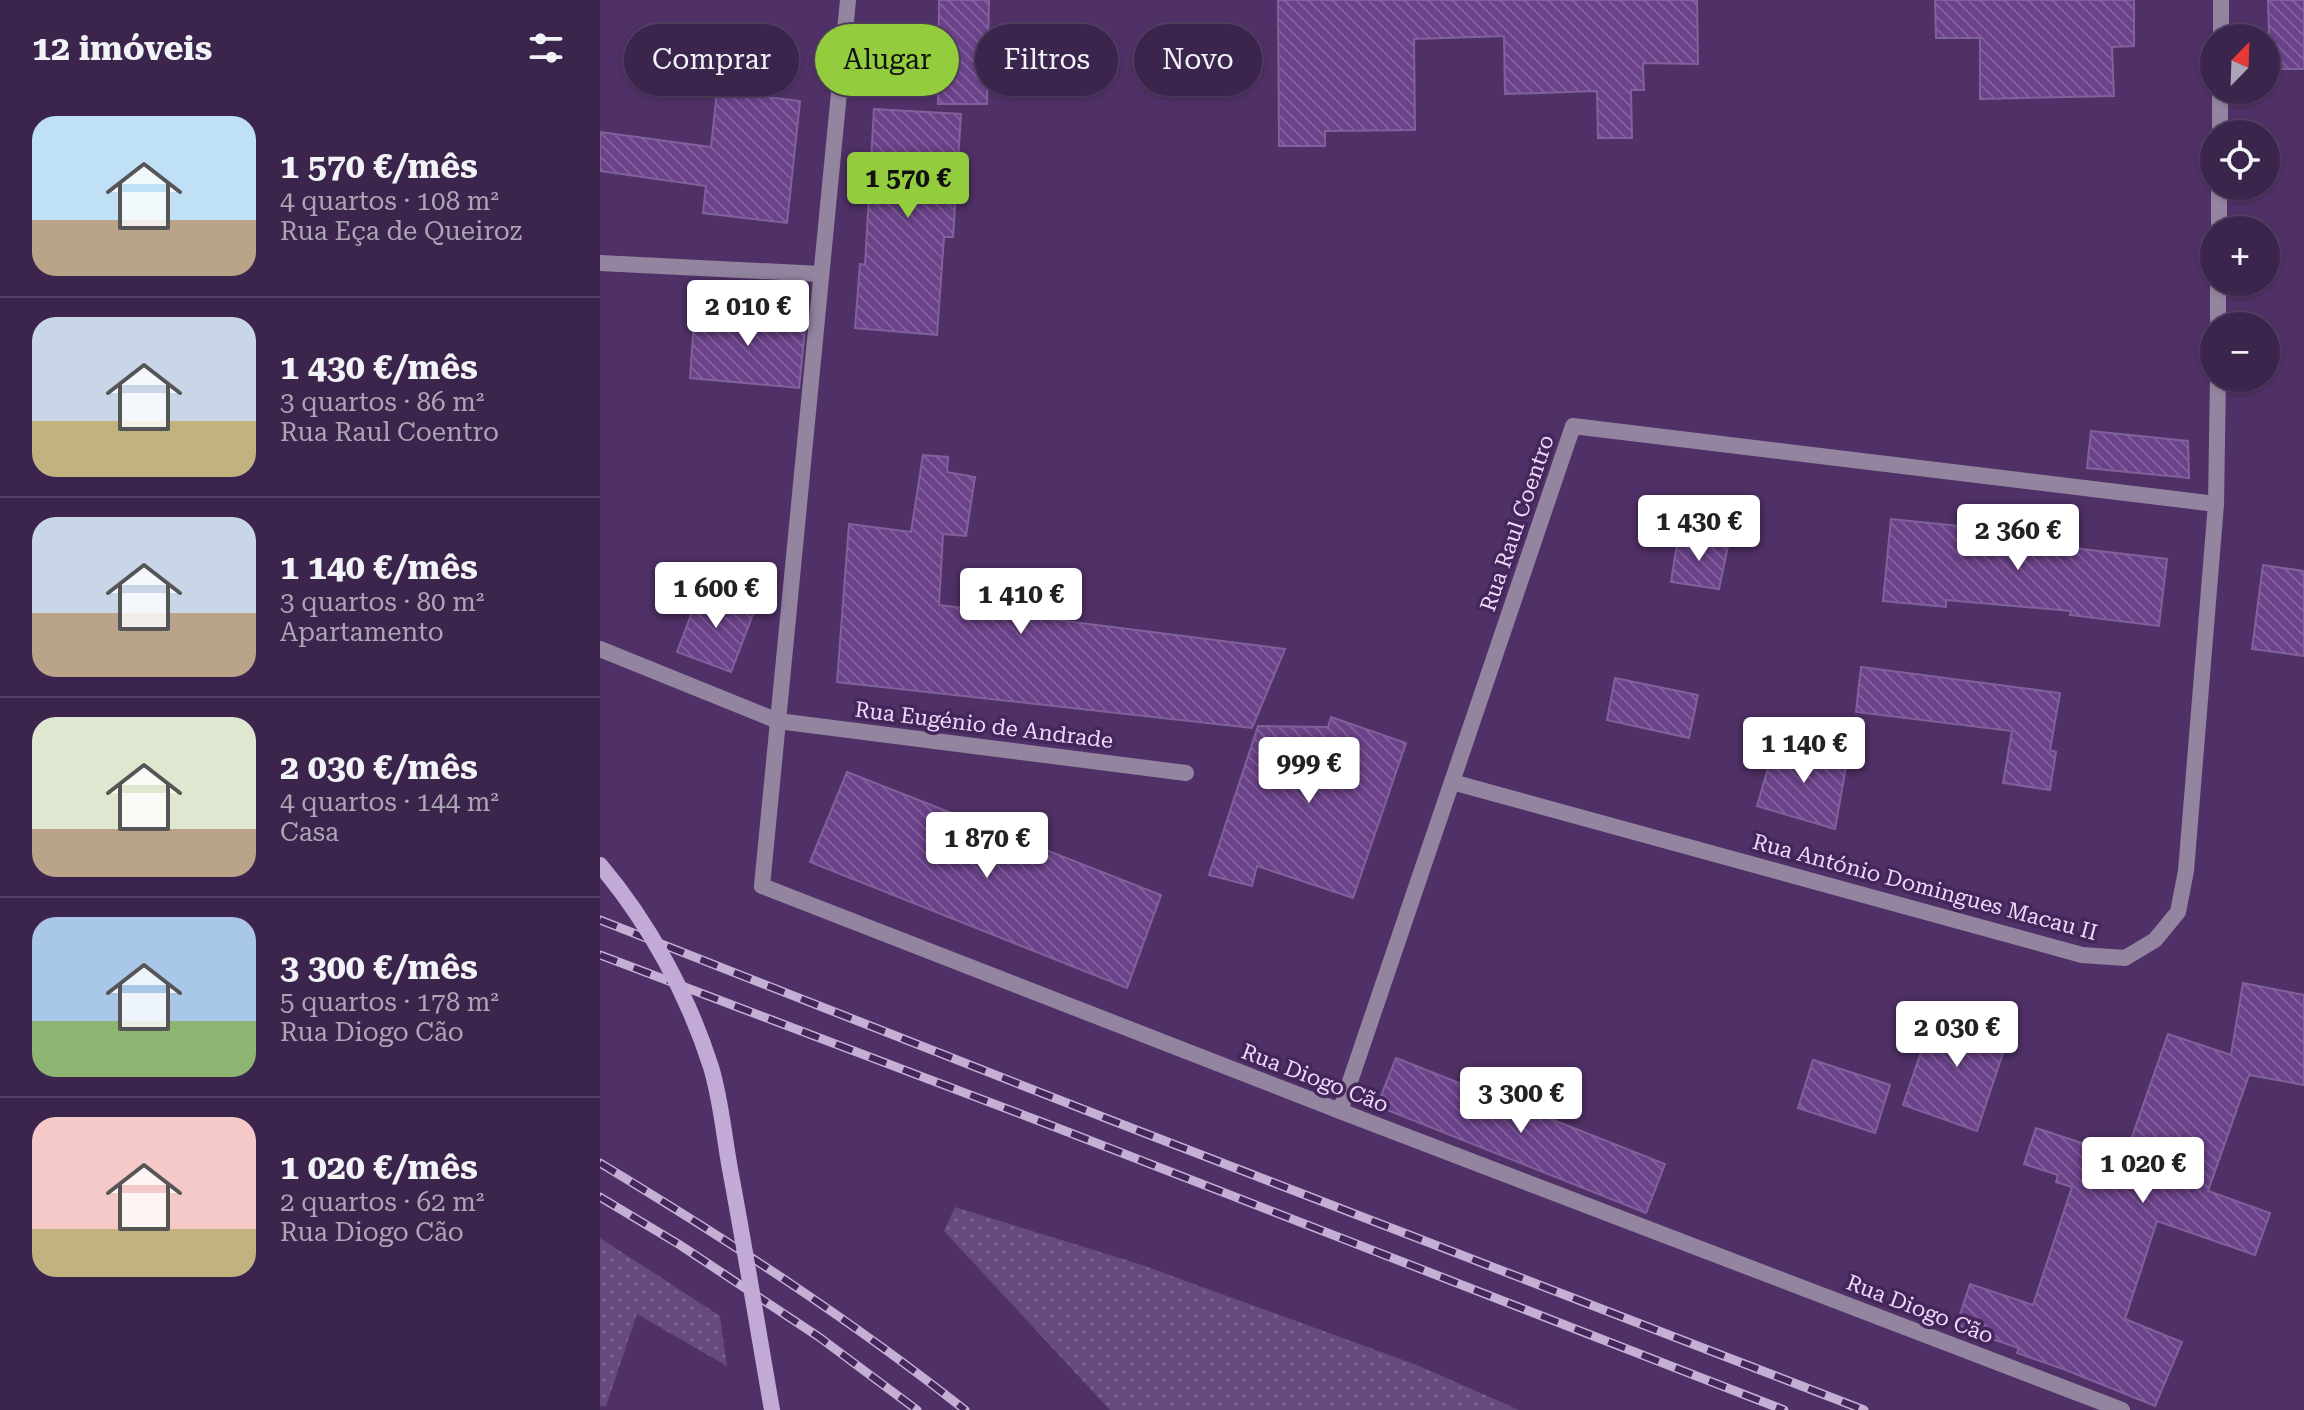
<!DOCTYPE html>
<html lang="pt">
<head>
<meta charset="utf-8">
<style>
	:root { --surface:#3c254d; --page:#432d54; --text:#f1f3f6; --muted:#aca5b6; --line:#554265; --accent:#93cd3e }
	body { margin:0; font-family:"Roboto Serif",serif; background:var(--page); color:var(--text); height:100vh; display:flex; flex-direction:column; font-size:30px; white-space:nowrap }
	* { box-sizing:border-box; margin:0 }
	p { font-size:26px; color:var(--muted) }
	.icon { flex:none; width:44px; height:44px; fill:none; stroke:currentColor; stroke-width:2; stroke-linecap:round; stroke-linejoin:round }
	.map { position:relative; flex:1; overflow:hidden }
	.panel { display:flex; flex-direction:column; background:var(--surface); width:600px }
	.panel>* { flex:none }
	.banner { position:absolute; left:24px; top:24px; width:760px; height:72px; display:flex; gap:16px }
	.needle { width:52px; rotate:23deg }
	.tools { position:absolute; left:1600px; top:24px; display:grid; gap:16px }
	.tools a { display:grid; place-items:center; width:80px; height:80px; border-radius:50%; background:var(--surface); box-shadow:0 2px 6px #0004,0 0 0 2px var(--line); font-size:40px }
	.price { position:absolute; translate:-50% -68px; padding:0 18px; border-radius:8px; background:#fff; color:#222; font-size:26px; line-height:52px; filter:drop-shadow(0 2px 4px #0008) }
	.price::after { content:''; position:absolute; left:50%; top:48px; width:24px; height:18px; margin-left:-12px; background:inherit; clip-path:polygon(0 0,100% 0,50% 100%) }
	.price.selected { background:var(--accent); color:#111 }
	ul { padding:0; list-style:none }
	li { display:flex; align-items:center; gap:24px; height:200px; padding:0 32px }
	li+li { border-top:2px solid var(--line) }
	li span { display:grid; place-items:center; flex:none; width:224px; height:160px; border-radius:24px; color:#555 }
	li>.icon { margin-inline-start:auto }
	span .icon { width:96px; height:96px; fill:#fffc; stroke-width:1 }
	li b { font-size:34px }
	h2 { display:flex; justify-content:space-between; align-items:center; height:96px; padding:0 32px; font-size:34px }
	.tag { padding:0 28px; border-radius:36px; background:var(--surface); box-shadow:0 2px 6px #0004,0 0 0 2px var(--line); font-size:28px; line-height:72px }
	.tag.selected { background:var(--accent); color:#111 }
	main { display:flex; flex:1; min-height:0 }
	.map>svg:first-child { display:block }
	.grass { fill:url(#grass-dots) }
	.building { fill:url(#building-back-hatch); stroke:#81619b; stroke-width:2 }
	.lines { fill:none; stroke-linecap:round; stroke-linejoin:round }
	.minor { stroke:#9385a0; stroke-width:16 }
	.rail-casing { stroke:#c4b0d5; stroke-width:9 }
	.rail { stroke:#45265b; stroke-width:6; stroke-dasharray:18; stroke-linecap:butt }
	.secondary-bridge { stroke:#c1aad5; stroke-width:16 }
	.labels { text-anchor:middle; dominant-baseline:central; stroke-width:7; stroke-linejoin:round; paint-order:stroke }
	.street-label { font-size:22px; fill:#ebdafa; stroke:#45265b }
</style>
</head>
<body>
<main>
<section class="panel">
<h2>12 imóveis<svg class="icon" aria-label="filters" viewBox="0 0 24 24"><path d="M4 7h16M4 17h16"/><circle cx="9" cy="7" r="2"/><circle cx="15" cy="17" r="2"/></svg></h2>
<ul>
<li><span style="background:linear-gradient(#bfe0f5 65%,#b9a48a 0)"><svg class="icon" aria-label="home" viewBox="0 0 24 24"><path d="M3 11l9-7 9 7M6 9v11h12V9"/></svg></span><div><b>1 570 €/mês</b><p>4 quartos · 108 m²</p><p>Rua Eça de Queiroz</p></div></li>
<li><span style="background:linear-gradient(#c9d6e8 65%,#c2b280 0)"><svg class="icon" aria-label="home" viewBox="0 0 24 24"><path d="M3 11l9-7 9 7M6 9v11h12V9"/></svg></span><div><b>1 430 €/mês</b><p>3 quartos · 86 m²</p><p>Rua Raul Coentro</p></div></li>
<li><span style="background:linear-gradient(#c9d6e8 60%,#b9a48a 0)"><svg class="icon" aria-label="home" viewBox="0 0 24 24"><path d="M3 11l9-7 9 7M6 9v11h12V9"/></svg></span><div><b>1 140 €/mês</b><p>3 quartos · 80 m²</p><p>Apartamento</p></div></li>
<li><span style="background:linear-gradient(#dfe7d0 70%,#b9a48a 0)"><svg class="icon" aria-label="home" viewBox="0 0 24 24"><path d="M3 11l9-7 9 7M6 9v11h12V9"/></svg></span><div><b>2 030 €/mês</b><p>4 quartos · 144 m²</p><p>Casa</p></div></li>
<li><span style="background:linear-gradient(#a9c7e8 65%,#8fb573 0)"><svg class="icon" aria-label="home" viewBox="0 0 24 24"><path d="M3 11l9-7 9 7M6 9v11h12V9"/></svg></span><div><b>3 300 €/mês</b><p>5 quartos · 178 m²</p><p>Rua Diogo Cão</p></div></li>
<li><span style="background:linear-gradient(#f6c9c9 70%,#c2b280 0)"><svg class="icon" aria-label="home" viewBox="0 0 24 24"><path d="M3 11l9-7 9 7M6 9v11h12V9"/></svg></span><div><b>1 020 €/mês</b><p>2 quartos · 62 m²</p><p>Rua Diogo Cão</p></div></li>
</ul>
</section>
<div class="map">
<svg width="1704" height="1410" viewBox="0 0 1704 1410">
	<defs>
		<pattern id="grass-dots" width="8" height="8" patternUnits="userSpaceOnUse" patternTransform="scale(2)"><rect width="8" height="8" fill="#66497d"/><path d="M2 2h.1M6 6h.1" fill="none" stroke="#7c6390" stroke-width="1.8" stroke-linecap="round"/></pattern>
		<pattern id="building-back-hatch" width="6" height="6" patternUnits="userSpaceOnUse" patternTransform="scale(2)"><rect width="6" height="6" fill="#6b428a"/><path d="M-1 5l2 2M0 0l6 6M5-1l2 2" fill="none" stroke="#805d9b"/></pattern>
	</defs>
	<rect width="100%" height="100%" fill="#503167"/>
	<g class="grass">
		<path d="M355,1207l184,57 278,101 102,45h-409l-166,-179z"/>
		<path d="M0,1238l120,78 7,50 -90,-52 -31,92h-6z"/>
	</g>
	<g class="building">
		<path d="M339,0h50l-2,104h-49z"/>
		<path d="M678,0h419l1,64 -55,-1 1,27h-13l1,48h-34l-1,-47 -92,3 -1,-58 -90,3 1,91 -90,1v15h-46z"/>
		<path d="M1335,0h199v46l-22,1 2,49 -134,3v-61h-44z"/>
		<path d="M1668,0h36v69h-34z"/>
		<path d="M117,91l83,10 -13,122 -84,-10 3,-27 -106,-15v-39l111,15z"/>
		<path d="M274,109l87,5 -8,123h-9l-7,98 -82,-7 5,-64 5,1z"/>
		<path d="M95,309l111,10 -7,69 -109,-10z"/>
		<path d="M1491,431l97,10 1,37 -102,-10z"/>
		<path d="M323,455l25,2 -1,15 28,5 -9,59 -23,-2 -4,71 346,44 -33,79 -415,-46 12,-158 62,8z"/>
		<path d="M1380,514l51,5 -2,24 138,16 -8,67 -89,-11 1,-4 -125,-11v7l-63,-6 8,-82 88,9z"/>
		<path d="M1078,537l50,9 -9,43 -48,-7z"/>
		<path d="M1663,565l41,6v85l-52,-7z"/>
		<path d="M101,589l54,20 -24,63 -54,-20z"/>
		<path d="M1261,667l199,26 -10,57 6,2 -6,38 -47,-7 9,-52 -156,-19z"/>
		<path d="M1015,678l83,17 -9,43 -82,-18z"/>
		<path d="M731,717l75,26 -53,155 -96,-32 -5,20 -43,-11 49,-149 70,1z"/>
		<path d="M1176,741l71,20 -12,68 -78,-23z"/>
		<path d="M247,772l314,123 -34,93 -317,-126z"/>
		<path d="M1643,983l61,12v90l-55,-10 -41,116 62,22 -15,42 -98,-34 -32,98 57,23 -27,64 -89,-36 -49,-17 2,-5 -63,-21 14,-43 63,21 39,-118 -16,-5 2,-7 -34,-11 12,-36 89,29 43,-123 63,21z"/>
		<path d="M1336,1008l74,24 -33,99 -74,-26z"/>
		<path d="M796,1058l269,106 -19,49 -269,-107z"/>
		<path d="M1213,1060l77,25 -15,48 -77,-25z"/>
	</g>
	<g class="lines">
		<g class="minor">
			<path d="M248,0l-86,886 578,225 782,299"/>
			<path d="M1621,38v-38"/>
			<path d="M1620,134v-44"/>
			<path d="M1619,230v-44"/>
			<path d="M0,263l221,11"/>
			<path d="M1618,326v-44"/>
			<path d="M0,649l178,72 408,52"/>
			<path d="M852,782l630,173 43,3 30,-18 23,-28 8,-41 30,-367 2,-126"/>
			<path d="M740,1111l233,-685 643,78"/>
		</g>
		<defs>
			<g id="rail">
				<path d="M0,920l508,199 756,291"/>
				<path d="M0,955l455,172 729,283"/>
				<path d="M0,1163c126,76 250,156 365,247"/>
				<path d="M0,1197l80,48 139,92 98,73"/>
			</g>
		</defs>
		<use href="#rail" class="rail-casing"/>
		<use href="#rail" class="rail"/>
		<path class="secondary-bridge" d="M0,865c49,58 88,130 111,202 10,33 13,69 19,102 15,80 28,161 42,241"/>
	</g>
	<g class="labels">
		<g class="street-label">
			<text transform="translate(917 523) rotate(-71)">Rua Raul Coentro</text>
			<text transform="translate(384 725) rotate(7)">Rua Eugénio de Andrade</text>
			<text transform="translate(1325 887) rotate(15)">Rua António Domingues Macau II</text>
			<text transform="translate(715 1078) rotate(21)">Rua Diogo Cão</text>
			<text transform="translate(1320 1309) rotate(21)">Rua Diogo Cão</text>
		</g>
	</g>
</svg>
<div class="tools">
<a><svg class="needle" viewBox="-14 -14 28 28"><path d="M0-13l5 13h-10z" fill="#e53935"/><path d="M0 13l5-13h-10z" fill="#aca5b6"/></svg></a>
<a><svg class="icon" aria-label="locate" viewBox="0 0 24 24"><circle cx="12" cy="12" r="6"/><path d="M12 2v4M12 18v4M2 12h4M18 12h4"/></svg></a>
<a>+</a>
<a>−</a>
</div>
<b class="price selected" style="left:308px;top:220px">1 570 €</b>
<b class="price" style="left:148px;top:348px">2 010 €</b>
<b class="price" style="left:1099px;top:563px">1 430 €</b>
<b class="price" style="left:1418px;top:572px">2 360 €</b>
<b class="price" style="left:116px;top:630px">1 600 €</b>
<b class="price" style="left:421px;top:636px">1 410 €</b>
<b class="price" style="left:1204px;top:785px">1 140 €</b>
<b class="price" style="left:709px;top:805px">999 €</b>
<b class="price" style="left:387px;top:880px">1 870 €</b>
<b class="price" style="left:1357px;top:1069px">2 030 €</b>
<b class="price" style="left:921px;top:1135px">3 300 €</b>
<b class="price" style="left:1543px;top:1205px">1 020 €</b>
<div class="banner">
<a class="tag">Comprar</a>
<a class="tag selected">Alugar</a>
<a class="tag">Filtros</a>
<a class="tag">Novo</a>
</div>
</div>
</main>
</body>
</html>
